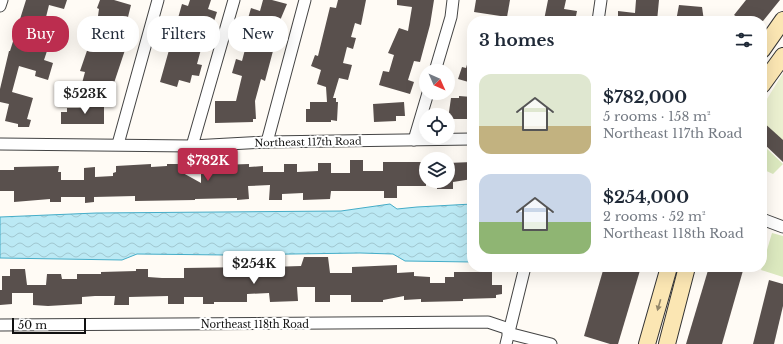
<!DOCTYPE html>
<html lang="en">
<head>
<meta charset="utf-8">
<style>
	:root { --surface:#fff; --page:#f2f2f3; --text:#1f2937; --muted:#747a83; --accent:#bc2d4f }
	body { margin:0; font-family:"Libre Baskerville",serif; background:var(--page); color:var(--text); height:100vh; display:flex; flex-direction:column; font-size:15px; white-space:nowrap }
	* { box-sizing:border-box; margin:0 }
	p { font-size:13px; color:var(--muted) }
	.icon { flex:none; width:22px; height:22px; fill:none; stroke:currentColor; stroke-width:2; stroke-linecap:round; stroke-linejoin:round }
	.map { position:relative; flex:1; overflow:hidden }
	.panel { position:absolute; left:467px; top:16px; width:300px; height:256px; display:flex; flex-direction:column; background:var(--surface); border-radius:16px; box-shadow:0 4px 16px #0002 }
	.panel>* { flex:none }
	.top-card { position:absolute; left:12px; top:16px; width:380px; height:36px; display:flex; gap:8px }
	.needle { width:26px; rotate:135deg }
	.buttons { position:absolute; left:419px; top:64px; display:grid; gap:8px }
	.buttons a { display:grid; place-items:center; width:36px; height:36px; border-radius:50%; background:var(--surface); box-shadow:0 4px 16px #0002; font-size:20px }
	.scale { position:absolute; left:12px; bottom:10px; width:74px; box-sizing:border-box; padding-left:4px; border:2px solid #111; border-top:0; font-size:11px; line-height:14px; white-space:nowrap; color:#111; -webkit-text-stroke:3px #fff; paint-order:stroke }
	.price { position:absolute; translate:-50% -34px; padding:0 9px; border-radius:4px; background:#fff; color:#222; font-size:13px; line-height:26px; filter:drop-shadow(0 1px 2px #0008) }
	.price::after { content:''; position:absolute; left:50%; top:24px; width:12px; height:9px; margin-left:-6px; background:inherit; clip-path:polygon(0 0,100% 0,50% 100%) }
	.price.current { background:var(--accent); color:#fff }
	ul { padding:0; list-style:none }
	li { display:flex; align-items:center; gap:12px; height:100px; padding:0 12px }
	li span { display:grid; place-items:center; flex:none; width:112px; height:80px; border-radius:12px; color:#555 }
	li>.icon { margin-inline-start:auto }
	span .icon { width:48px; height:48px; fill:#fffc; stroke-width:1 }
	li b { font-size:17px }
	h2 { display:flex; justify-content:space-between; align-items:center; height:48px; padding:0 12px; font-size:17px }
	.tag { padding:0 14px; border-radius:16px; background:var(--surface); box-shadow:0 4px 16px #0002; font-size:14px; line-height:36px }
	.tag.current { background:var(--accent); color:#fff }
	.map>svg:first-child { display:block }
	.park { fill:#dce9bf }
	.pitch { fill:#ebf0d0 }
	.water { fill:url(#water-waves); stroke:#45adc8 }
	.building { fill:#59504d }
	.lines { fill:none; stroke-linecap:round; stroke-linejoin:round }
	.street-casing { stroke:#444; stroke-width:13 }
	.secondary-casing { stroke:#333; stroke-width:18 }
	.street { stroke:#fff; stroke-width:11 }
	.secondary { stroke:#fbe6b3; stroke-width:16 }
	.oneway { fill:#92866a }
	.labels { text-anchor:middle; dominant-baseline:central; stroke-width:4; stroke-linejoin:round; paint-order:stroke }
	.street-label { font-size:10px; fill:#111; stroke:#fff }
</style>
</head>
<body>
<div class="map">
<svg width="783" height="344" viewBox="0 0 783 344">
	<defs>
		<pattern id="water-waves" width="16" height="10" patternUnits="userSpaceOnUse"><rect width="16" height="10" fill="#bbe9f4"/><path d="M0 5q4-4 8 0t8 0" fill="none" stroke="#a0c7d0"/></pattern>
	</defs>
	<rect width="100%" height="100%" fill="#fffbf5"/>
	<g class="park">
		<path d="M762,144l21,20 -10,10 -11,-5z"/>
		<path d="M772,233l11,3v41l-22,-7z"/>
	</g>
	<path class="pitch" d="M783,73v89l-21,-39v-16z"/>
	<path class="water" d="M390,204l7,5 20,-2 55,-3v58l-67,-1 -12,-7 -33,-1 -134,2 -89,-1 -15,6 -122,-2v-41l96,-4 245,-2z"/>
	<g class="building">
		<path d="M26,0h41l-3,9 -15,-4 -5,20 6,4 -4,12 4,1 -6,18 9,3 -5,17 -13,-4 1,-5 -17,-5 -7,26 21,6 -6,21 4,1 -2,7h-11v-3l-13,-3 4,-17 -9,-2v-13l9,-38h1z"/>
		<path d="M100,0h14l17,5 -4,16 6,1 -3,10 -8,-2 -5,17 8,3 -15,45 -29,-8 4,-15 -5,-1 11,-32 11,3 5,-16 -10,-3 2,-14 -2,-1z"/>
		<path d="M190,0h21l-3,9 9,3 -10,31 -4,-1 -6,22 5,1 -3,11 -7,-1 -2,8 -11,-3 -2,7 -17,-5 22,-78 6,2z"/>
		<path d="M263,0h9l15,4 -11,26 -5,-1 -5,19 7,3 -8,30 -4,-2 -6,22 1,18h-3v3l-38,1v-22h21l6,-25 -10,-3 4,-14 6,2 10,-38 -5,-1 4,-14 9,3z"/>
		<path d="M338,0h28l-5,25 -6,-2 -4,14 5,1 -3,11 -6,-2 -4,16 9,2 -4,15 -9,-2 -6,20h3v4h2l-1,19 -6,-1v2h-25v-13h4v-7h17l-1,-15 -9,-3 4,-14 -10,-4 4,-11 3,1 12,-49 6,1z"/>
		<path d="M397,0h37l-4,25 -10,37 -6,-1 -6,19 6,2 -4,12 -31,-9 4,-14 6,1 5,-17 -6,-2 11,-25 9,3 4,-24 -15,-2z"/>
		<path d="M476,0h34l-3,17 -33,-5z"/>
		<path d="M548,0h18l-2,9 13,2 -2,10 -31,-1z"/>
		<path d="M636,0h23l-2,21h-37v-2h-2v-8l17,2z"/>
		<path d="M746,0h34l-17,21h-20l-9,-6z"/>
		<path d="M679,5l23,2 2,14h-28z"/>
		<path d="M470,54h2v29l-14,-4 4,-12 4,1z"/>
		<path d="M459,96l13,1v22h-24l3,-21h8z"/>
		<path d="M87,102h17v22h-43v-12h6v-4h20z"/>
		<path d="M404,102l1,14h-9v5l-22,1 -1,-18z"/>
		<path d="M762,121l21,19v22l-21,-20z"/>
		<path d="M350,160h13v11h20v-9h43v24h-29v12h-13v-7h-53l-1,8 -27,1v-7l-21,1v6h-13l1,-15 -22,1 1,13 -12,1v-2l-42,1v1l-60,1v-5l-41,1v5l-9,1v-6h-24v5h-11v-3l-36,3v-11h-14v-21h14v-3l45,-1 -1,6h3v8h23v-12l11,-1v10l18,-1v-3l3,-1v-6l35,-2v3l16,-1v-2h16v9l18,10v-13l17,-1v-4l31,-1v3l14,-1v6h21v-8h13v8l21,-1v-8h13v10h19z"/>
		<path d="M472,162v17l-19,3v7h-16v-8h11v-18z"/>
		<path d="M304,257h24l2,16h22v-6l45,-2v8l17,-1v4l16,1v6h15v-6h9v-5h38v13h10v9l-6,1v3l-33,1v2l-42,1v-3l-17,1v-4l-21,4v2h-32v-7h-21v7h-15v-15h-18l1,14 -28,1 -1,-9 -22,1v8h-33v2h-11v-7h-19v7h-16v-8l-39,1v8h-15l1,-9h-20l-13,1v7l-34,2 -15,-1v-12h-21v11l-12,1v-15h2v-14h8v-7h15l2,16h19l1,-11h14l1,5h15v-5h24v-2l35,-1v-2h12v8l14,1h22v-10l66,-1v8h19v-8l32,-1z"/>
		<path d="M604,267h37l-23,77h-8l-26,-8z"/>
		<path d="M709,267h35l-22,77h-36z"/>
		<path d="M769,280l14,4v22l-9,38h-21z"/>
	</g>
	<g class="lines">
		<defs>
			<g id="street">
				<path d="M0,6l2,-6"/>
				<path d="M598,21l3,-21"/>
				<path d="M435,71l16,-54 2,-17"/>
				<path d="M414,140l14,-47"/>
				<path d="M267,142l38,-142"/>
				<path d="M0,144l192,2 75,-4 205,-3"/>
				<path d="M118,144l40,-144"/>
				<path d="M192,146l42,-146"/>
				<path d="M762,219l21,8"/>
				<path d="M0,325l488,-3 21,7"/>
				<path d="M508,333l43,11"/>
				<path d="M506,344l19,-77"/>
			</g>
			<g id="secondary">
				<path d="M762,50l21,-30"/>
				<path d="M762,85l21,-29"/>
				<path d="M647,344l22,-77"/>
				<path d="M667,344l20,-77"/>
			</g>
		</defs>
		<use href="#street" class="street-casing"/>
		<use href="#secondary" class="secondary-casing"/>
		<use href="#street" class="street"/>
		<use href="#secondary" class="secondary"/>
	</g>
	<defs><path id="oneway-solid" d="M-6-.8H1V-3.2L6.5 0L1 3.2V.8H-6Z"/></defs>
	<use class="oneway" href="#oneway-solid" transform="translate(659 305) rotate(106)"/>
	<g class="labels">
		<g class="street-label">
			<text transform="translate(308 142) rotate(-1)">Northeast 117th Road</text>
			<text x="255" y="324">Northeast 118th Road</text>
		</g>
	</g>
</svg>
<div class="buttons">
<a><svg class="needle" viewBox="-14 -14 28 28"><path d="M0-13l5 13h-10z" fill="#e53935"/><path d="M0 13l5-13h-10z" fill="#747a83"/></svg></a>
<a><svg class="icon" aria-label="locate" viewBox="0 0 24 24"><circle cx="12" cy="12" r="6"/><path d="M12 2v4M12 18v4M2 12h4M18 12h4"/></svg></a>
<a><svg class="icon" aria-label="layers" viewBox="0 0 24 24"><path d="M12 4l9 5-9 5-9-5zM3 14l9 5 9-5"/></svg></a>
</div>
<div class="scale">50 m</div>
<b class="price" style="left:85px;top:115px">$523K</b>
<b class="price current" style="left:208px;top:182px">$782K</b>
<b class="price" style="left:254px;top:285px">$254K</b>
<div class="top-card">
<a class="tag current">Buy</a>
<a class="tag">Rent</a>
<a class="tag">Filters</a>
<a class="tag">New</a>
</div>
<section class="panel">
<h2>3 homes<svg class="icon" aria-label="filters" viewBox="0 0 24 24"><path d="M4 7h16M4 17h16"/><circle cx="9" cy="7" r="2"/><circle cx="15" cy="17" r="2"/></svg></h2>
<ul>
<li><span style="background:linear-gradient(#dfe7d0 65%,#c2b280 0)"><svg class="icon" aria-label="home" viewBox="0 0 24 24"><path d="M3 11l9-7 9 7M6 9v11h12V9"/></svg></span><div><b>$782,000</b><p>5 rooms · 158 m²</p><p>Northeast 117th Road</p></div></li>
<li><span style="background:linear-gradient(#c9d6e8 60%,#8fb573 0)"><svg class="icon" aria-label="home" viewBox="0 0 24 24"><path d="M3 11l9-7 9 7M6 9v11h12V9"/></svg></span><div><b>$254,000</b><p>2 rooms · 52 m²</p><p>Northeast 118th Road</p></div></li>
</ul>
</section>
</div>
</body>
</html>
